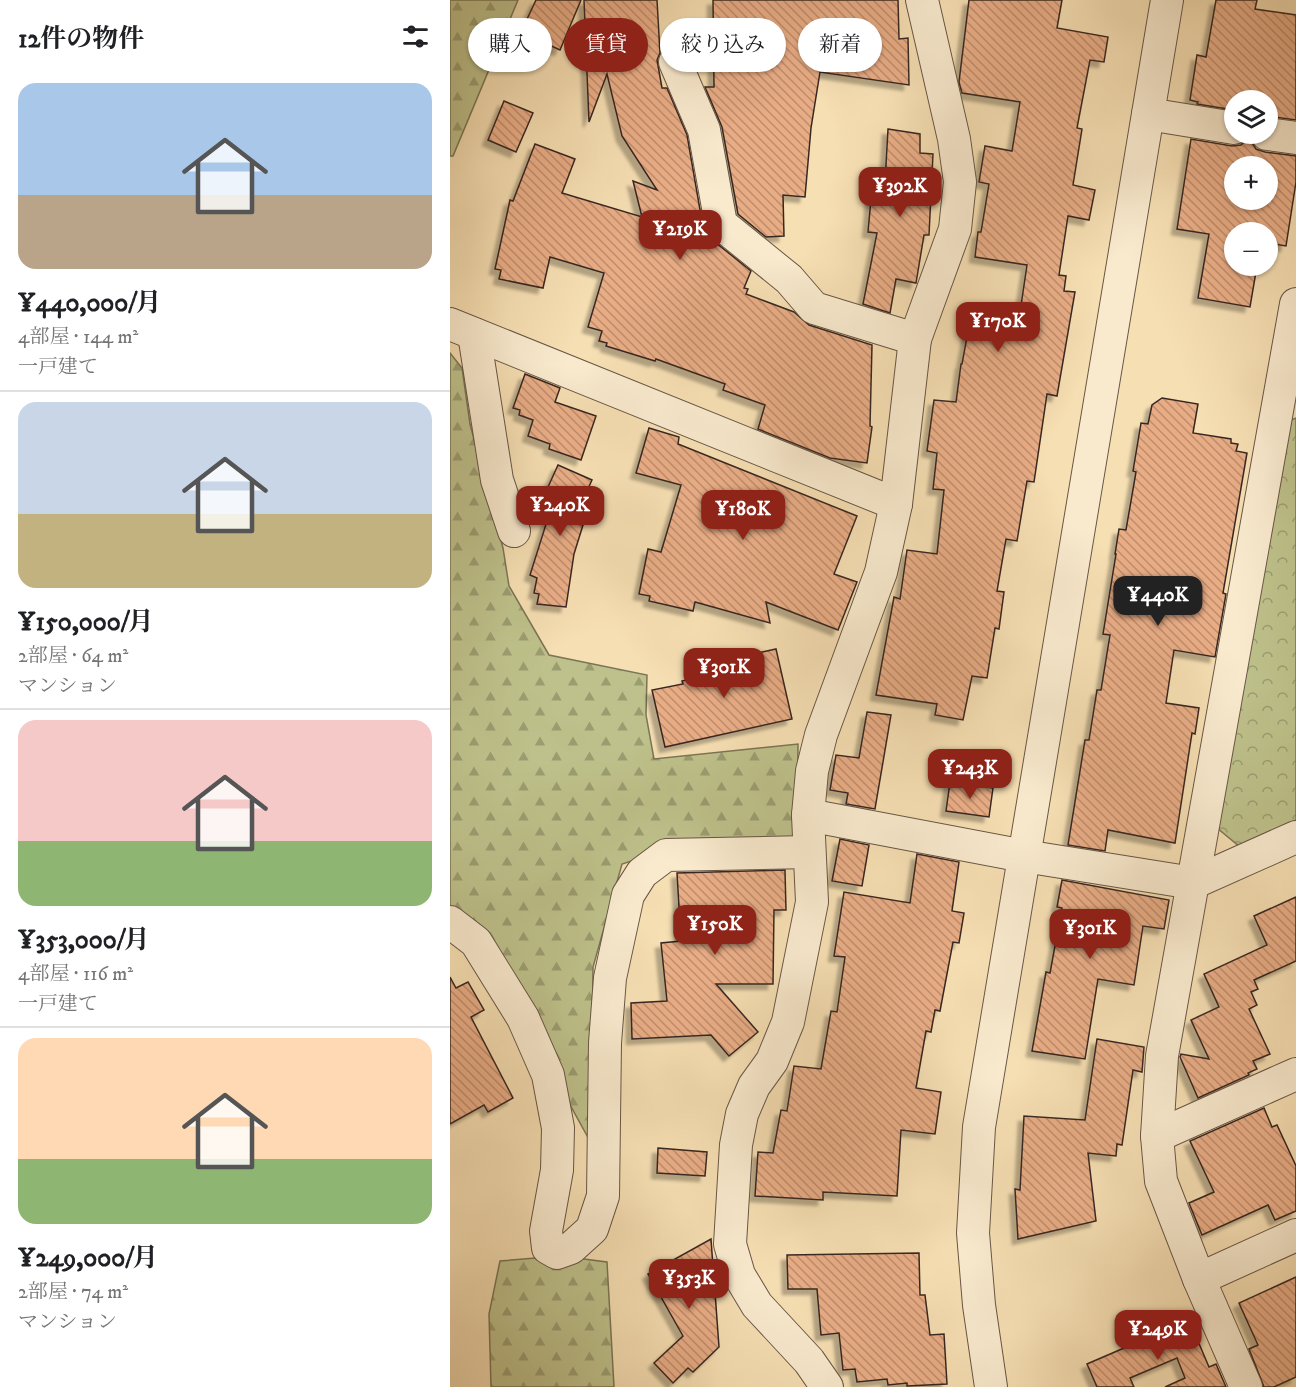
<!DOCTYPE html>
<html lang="ja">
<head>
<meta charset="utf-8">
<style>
	:root { --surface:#fff; --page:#f6f6f6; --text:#202124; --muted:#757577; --line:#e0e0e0; --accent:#8f2418 }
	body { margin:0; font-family:"IM FELL DW Pica","Noto Serif JP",serif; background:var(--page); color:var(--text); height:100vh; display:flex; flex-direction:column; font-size:22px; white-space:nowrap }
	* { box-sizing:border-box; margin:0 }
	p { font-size:20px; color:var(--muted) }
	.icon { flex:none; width:33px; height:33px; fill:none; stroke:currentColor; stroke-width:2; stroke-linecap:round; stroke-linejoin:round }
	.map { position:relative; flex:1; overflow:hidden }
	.drawer { display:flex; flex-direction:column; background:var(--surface); width:450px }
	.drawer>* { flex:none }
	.banner { position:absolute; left:18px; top:18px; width:570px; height:54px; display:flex; gap:12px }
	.fabs { position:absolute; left:774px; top:90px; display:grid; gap:12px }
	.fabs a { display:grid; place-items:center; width:54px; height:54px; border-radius:50%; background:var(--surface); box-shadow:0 2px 4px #0004; font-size:30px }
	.price { position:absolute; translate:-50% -51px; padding:0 14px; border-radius:12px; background:var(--accent); color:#fff; font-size:20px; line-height:39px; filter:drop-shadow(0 2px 3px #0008) }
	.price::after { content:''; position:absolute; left:50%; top:36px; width:18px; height:14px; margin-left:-9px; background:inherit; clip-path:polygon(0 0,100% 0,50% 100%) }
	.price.selected { background:#222; color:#fff }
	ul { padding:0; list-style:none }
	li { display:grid; align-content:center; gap:12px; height:318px; padding:0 18px }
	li+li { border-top:2px solid var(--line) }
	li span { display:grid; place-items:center; height:186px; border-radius:18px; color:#555 }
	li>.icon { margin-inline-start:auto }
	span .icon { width:108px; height:108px; fill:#fffc; stroke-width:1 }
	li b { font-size:26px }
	h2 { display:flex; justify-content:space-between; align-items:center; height:72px; padding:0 18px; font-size:26px }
	.chip { padding:0 21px; border-radius:27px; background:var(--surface); box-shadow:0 2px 4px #0004; font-size:21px; line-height:54px }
	.chip.selected { background:var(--accent); color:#fff }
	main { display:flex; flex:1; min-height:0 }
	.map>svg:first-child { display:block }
	.forest { fill:url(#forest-firs); stroke:#7b7456; stroke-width:1.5 }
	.park { fill:url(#park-crowns); stroke:#7b7456; stroke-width:1.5 }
	.building { fill:url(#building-back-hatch); stroke:#382821; stroke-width:1.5; fill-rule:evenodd; filter:url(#shadow) }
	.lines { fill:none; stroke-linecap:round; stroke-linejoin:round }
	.minor-casing { stroke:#685646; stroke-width:34 }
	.minor { stroke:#f9eace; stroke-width:32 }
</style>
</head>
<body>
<main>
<section class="drawer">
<h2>12件の物件<svg class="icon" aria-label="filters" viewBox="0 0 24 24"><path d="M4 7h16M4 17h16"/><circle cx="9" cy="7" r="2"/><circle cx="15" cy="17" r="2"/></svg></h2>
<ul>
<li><span style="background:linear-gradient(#a9c7e8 60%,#b9a48a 0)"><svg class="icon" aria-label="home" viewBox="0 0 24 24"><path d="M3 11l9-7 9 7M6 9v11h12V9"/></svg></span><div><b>¥440,000/月</b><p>4部屋 · 144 m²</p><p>一戸建て</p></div></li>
<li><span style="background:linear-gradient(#c9d6e8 60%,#c2b280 0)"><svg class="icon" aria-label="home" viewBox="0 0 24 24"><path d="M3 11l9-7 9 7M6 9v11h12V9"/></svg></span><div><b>¥150,000/月</b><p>2部屋 · 64 m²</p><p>マンション</p></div></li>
<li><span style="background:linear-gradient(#f6c9c9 65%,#8fb573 0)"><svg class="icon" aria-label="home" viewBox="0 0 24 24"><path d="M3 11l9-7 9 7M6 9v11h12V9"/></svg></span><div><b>¥353,000/月</b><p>4部屋 · 116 m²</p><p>一戸建て</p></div></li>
<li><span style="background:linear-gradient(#ffd9b3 65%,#8fb573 0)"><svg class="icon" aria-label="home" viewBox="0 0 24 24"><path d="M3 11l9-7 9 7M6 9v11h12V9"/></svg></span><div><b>¥249,000/月</b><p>2部屋 · 74 m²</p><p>マンション</p></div></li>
</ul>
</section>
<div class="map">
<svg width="846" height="1387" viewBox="0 0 846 1387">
	<defs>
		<pattern id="forest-firs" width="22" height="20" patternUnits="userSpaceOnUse" patternTransform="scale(1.5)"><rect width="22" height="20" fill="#bec18b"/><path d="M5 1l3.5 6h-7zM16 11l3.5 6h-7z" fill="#9b9d71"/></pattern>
		<pattern id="park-crowns" width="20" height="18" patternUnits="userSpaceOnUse" patternTransform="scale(1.5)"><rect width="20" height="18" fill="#bec18b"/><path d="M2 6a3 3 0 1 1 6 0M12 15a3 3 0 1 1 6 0" fill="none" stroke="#9b9d71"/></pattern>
		<pattern id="building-back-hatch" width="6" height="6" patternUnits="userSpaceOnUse" patternTransform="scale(1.5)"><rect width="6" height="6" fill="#e9ad86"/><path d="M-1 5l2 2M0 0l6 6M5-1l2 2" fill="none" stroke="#be8d6d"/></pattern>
		<filter id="shadow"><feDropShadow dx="-5.5" dy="5.5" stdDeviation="1.5" flood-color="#0004"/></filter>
	</defs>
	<rect width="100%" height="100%" fill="#f6dfb3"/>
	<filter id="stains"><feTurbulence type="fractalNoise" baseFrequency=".00333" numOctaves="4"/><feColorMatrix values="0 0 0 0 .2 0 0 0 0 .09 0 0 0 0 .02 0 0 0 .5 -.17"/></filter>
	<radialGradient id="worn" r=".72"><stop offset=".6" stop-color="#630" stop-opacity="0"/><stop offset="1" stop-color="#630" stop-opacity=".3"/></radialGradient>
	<g class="forest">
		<path d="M0,0h68l-65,156h-3z"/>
		<path d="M0,353l12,15 8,56 33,124 6,38 40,69 98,20 -1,40 8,44 144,-15 -1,98 -132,8 -43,14 -29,103 -2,176 -27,-49 -114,-186z"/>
		<path d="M110,1256l47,6 7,125h-123l-2,-73 11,-53z"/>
	</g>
	<path class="park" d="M846,418v402l-57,26 -22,-18 74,-408z"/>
	<g class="building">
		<path d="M86,0h45l-21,50 -39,-18z"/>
		<path d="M134,0h73l3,53 -3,7 5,28h5l20,47 16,92 7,11 41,33 -7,17 4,1 -2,5 48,18 15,13 63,20 -2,81 2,1 -5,36 -37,-5 -72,-29 7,-24 -42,-15 2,-6 -69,-25 -1,2 -49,-15 1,-3 -8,-2 3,-10 -14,-4 16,-54 -54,-16 -7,31 -44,-9 2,-9 -6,-1 15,-69 3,1 22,-57 40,15 -13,34 80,24 -9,-36 24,9 -35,-54 -15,-62 -18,48z"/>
		<path d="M263,0h185l1,39 9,-1 1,47 -89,-13 -9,56 -6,69 -22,-2 1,41 -18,1 -28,-23 -16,-87 -17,-40h9z"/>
		<path d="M519,0h93l-5,28 51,9 -4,25 -14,-2 -13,68 5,1 -9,56 22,5 -6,30 -21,-4 -9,59 7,1 -2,15 11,1 -18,104 -10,-2 -13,88 -7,-1 -10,60 -11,-2 -9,52 7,1 -5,37 -4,-1 -8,50 -15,-2 -9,44 -28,-5 2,-11 -61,-9 18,-98 6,2 7,-49 30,4 7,-64 -11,-1 4,-36 -10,-2 7,-51 22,2 5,-38h1l10,-54 47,9 8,-54 -52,-8 3,-25h3l8,-48 -10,-2 6,-36 27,5 8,-49 -58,-9 -3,-11z"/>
		<path d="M766,0h41l-2,9 41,6v105l-28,-4v-16h-34v10l-37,-6 1,-2 -8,-2 7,-45 9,2z"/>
		<path d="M54,101l29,12 -17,39 -28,-12z"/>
		<path d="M438,129l32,5v19l13,1 -4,81h-5l-8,48 -20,-4 -6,34 -27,-9 14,-71 -9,-1 3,-33 13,1z"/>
		<path d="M800,136l1,5 5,8 9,3 31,4v26l-10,64 -18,-3v-11h-34v34h23l-7,41 -52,-9 11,-64 -32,-5 14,-90 41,7 9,-1zM784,166h34v34h-34z"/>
		<path d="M75,374l35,14 -5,14 41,14 -15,44 -32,-11 1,-5 -22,-8 5,-16 -14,-5 1,-5 -7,-2z"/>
		<path d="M712,398l36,6 -5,29 38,6v4l7,1 -2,7 11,2 -24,140 3,1 -11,63 -41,-7 -8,53 33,5 -4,26 -3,-1 -17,110 -67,-13 -3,21 -37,-6 17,-105h4l8,-50h4l9,-55 -7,-1 13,-80h-1l4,-25 7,1 10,-58 -3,-1 8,-48 7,1 4,-19z"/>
		<path d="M199,428l30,9 -1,7 179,72 -23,58 23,8 -19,48 -72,-28 4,21 -75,-21 -2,9 -44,-10 1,-5 -11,-2 9,-45 13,3 20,-67 -45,-12z"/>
		<path d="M108,465l34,15 -16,35 4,2 -2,7 5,1 -9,29 -8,53 -29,-3 2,-10 -5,-1 3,-15 -7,-3 23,-73 -10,-4z"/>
		<path d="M326,649l16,70 -127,28 -13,-57 31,-6 -1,-3 22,-5 -3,-11z"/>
		<path d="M417,712l24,3 -16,94 -29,-5 2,-11 -18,-3 6,-35 23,3z"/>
		<path d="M500,782l43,6 -4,29 -43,-6z"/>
		<path d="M390,839l29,6 -7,41 -30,-5z"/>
		<path d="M467,854l42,8 -7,49 12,2 -5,30 -6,-1 -13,69 -5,-1 -4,22 -5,-1 -10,57 25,4 -6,42 -34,-4 -4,66 -74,-4v8l-68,-4 3,-44 15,1 8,-43 6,1 7,-45 27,3 10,-58 6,1 8,-55 -11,-1 10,-64 66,11z"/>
		<path d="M335,870l1,40h-12l-1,74h-57l42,48 -29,24 -18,-21 -79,4 -1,-36 36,-2 -6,-58 20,-2 -4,-68z"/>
		<path d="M612,880l107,20 -5,29 -21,-3 -9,59 -36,-6 -13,80 -53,-8 14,-79 4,1 12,-65 -5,-1z"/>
		<path d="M846,897v64l-42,19 4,9 -7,3 6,13 -8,4 21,45 -17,7 4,8 -9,4 1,2 -51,23 -18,-41 1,-3 28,5 -18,-39 28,-13 -15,-33 63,-29 -13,-29z"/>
		<path d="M0,977l6,11 12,-6 16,28 -13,7 42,81 -25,14 -4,-7 -34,19z"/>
		<path d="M647,1039l47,8 -2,25 -9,-2 -11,75 -5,-1 -1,12 -28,-3 8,68 -78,18 -3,-50 5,1 4,-74 61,4z"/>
		<path d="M814,1108l8,19 5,-2 19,41v45l-21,9 -7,-15 -66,30 -13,-32 25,-11 -24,-51z"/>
		<path d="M208,1148l49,4 -2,24 -48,-3z"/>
		<path d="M261,1239l2,28 -12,6 17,19h-3l4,55 -26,25 -5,-4 -15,15 -19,-20 29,-27 -35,-62z"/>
		<path d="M469,1253l1,42h5l5,40 14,-1 3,50 -40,2v-3l-19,2 -1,-6 -30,3 -2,-13 -12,1 -4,-37 -18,2 -4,-46h-29l-1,-34z"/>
		<path d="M846,1277v100l-22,10h-10l-15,-38 9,-4 -19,-42z"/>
		<path d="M739,1320l20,47 7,-3 10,23h-61l20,-9 -8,-20 -47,20 4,9h-37l-10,-23z"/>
	</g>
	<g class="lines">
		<defs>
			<g id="minor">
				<path d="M225,62l29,68 17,94 68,55 25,29 101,31"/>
				<path d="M698,114l86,14"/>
				<path d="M817,134l29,4"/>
				<path d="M0,324l446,180"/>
				<path d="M24,334l23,146 17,51"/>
				<path d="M358,815l216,41 169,27 103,-46"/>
				<path d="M0,922l26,20 47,76 25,57 10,53 -1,42 -11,61 2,17 9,5 14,-5 21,-19 11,-33 2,-153 5,-65 18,-83 14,-22 24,-18 143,-3"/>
				<path d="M707,1136l139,-62"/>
				<path d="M749,1279l97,-44"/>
				<path d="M377,1387l-18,-26 -52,-56 -18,-30 -9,-31 6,-99 6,-31 12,-28 18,-25 16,-39 24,-120 -4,-87 4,-44 9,-36 60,-163 15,-68 19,-165 40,-110 5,-47 -6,-43 -32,-139"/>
				<path d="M541,1387l-12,-82 -6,-72 6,-106 188,-1127"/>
				<path d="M796,1387l-47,-108 -38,-98 -4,-45 5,-80 134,-752"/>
			</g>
		</defs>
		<use href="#minor" class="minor-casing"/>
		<use href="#minor" class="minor"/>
	</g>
	<rect width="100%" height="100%" filter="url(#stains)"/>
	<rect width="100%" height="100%" fill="url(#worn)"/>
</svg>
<div class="fabs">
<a><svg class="icon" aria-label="layers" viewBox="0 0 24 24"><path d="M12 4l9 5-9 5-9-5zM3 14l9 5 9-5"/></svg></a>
<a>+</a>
<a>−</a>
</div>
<b class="price" style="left:450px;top:218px">¥392K</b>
<b class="price" style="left:230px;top:261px">¥219K</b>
<b class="price" style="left:548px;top:353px">¥170K</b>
<b class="price" style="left:110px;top:537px">¥240K</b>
<b class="price" style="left:293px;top:541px">¥180K</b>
<b class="price selected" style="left:708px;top:627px">¥440K</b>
<b class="price" style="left:274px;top:699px">¥301K</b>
<b class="price" style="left:520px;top:800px">¥243K</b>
<b class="price" style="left:265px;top:956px">¥150K</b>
<b class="price" style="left:640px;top:960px">¥301K</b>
<b class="price" style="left:239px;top:1310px">¥353K</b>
<b class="price" style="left:708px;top:1361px">¥249K</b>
<div class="banner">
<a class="chip">購入</a>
<a class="chip selected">賃貸</a>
<a class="chip">絞り込み</a>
<a class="chip">新着</a>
</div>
</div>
</main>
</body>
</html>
